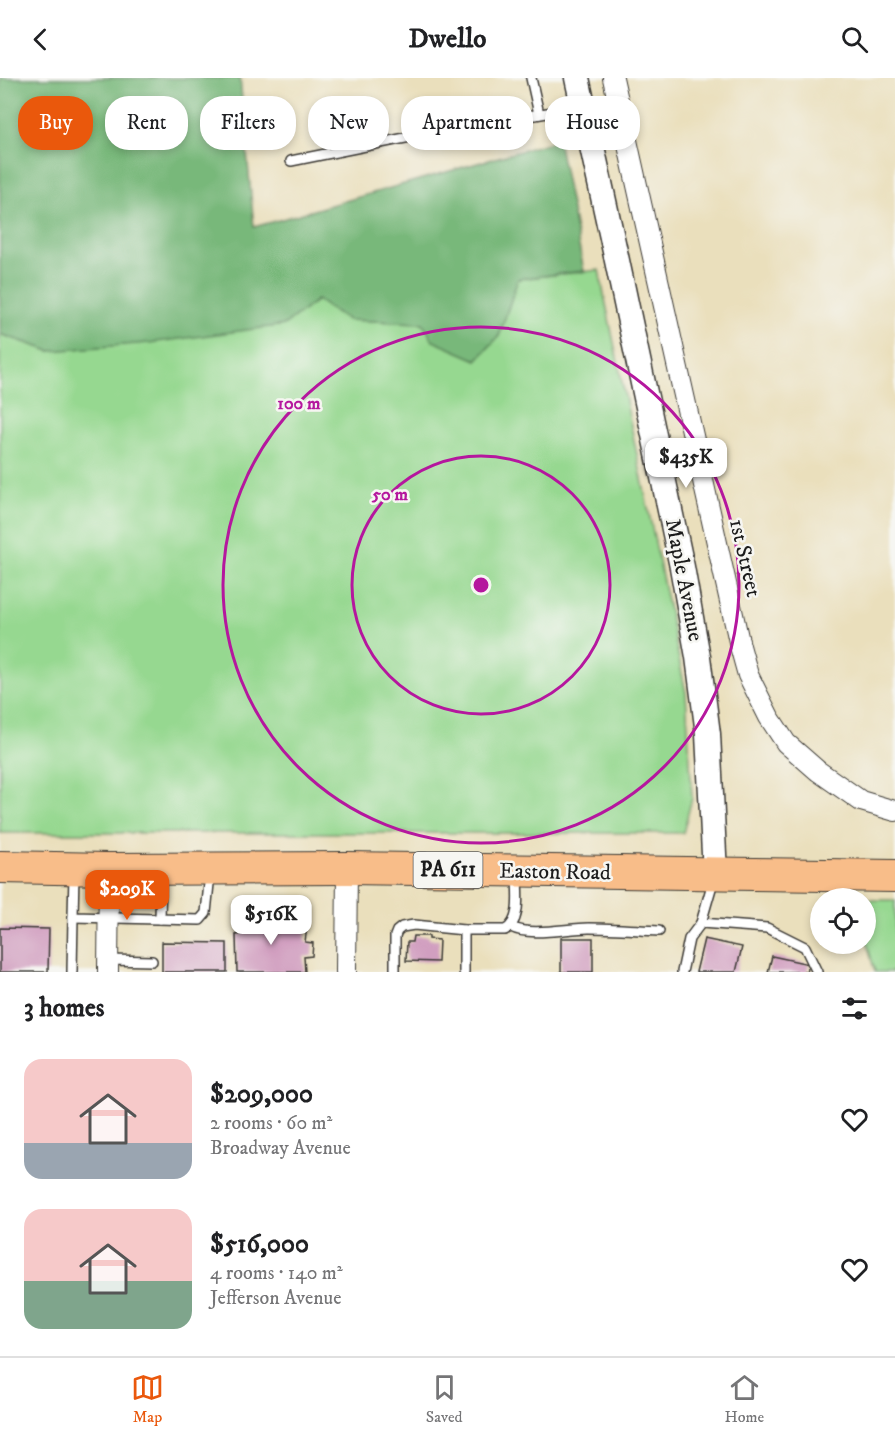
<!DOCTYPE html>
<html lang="en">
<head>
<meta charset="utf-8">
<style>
	:root { --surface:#fff; --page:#f2f2f2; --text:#202124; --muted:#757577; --line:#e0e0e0; --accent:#ea580c }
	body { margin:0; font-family:"IM FELL DW Pica",serif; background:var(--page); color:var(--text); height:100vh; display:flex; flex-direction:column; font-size:22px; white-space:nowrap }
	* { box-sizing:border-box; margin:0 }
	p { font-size:20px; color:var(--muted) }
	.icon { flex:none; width:33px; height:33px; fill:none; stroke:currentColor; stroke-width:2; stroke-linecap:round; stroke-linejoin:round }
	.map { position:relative; height:894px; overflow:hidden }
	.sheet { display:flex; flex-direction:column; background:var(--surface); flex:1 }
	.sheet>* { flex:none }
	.guide { position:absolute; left:18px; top:18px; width:860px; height:54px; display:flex; gap:12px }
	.buttons { position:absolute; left:810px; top:810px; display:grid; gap:12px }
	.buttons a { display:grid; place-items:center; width:66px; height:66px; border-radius:50%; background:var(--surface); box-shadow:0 3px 9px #0003; font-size:30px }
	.price { position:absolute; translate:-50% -51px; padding:0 14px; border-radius:12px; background:#fff; color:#222; font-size:20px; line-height:39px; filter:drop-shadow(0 2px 3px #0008) }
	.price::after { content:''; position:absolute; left:50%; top:36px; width:18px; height:14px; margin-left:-9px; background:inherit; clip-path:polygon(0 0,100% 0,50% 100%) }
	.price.active { background:var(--accent); color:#fff }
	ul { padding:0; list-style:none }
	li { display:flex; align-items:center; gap:18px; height:150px; padding:0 24px }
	li span { display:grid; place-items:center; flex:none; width:168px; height:120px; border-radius:18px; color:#555 }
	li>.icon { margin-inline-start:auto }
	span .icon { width:72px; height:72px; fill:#fffc; stroke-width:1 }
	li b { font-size:26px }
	h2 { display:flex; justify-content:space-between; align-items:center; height:72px; padding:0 24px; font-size:26px }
	.chip { padding:0 21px; border-radius:24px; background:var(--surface); box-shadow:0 3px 9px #0003; font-size:21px; line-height:54px }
	.chip.active { background:var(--accent); color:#fff }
	header { display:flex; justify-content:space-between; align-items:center; height:78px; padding:0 24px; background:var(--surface); font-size:27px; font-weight:700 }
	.menu { display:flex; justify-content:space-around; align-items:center; height:84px; border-top:2px solid var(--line); background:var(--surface); font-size:16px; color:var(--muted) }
	.menu a { display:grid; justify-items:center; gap:3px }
	.menu .active { color:var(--accent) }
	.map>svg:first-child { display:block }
	.green { fill:#96d890; stroke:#597a56; stroke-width:1.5 }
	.forest { fill:#78b87a; stroke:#4a6a4b; stroke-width:1.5 }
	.building { fill:#d19fc0 }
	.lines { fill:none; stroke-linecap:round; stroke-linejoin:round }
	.service-casing { stroke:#3b3934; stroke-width:12 }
	.minor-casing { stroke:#3b3934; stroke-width:22 }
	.tertiary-casing { stroke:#3b3934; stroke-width:27 }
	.trunk-casing { stroke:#3b3934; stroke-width:34 }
	.service { stroke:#fff; stroke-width:9 }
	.minor { stroke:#fff; stroke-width:20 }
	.tertiary { stroke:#fff; stroke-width:24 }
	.trunk { stroke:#f8bd89; stroke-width:32 }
	.ring { fill:none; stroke:#b5179e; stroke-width:3 }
	.labels { text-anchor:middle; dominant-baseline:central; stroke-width:5; stroke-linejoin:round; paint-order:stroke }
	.shield { fill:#f6f6f2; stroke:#5d5d5c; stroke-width:1.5 }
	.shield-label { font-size:21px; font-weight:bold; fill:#1c1c1c }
	.street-label { font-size:22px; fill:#1c1c1c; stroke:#f6f6f2 }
	.centre { fill:#b5179e; stroke:#f6f6f2; stroke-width:3 }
	.ring-label { font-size:18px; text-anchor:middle; font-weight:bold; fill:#b5179e; stroke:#f6f6f2; stroke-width:5; stroke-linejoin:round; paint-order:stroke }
</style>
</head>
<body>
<header><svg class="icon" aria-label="back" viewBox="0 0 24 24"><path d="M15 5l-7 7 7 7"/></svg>Dwello<svg class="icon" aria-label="search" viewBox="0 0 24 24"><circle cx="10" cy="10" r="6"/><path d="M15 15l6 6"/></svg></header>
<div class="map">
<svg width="895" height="894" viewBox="0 0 895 894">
	<rect width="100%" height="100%" fill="#f6f6f2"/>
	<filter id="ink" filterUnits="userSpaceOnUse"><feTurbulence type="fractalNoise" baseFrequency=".0167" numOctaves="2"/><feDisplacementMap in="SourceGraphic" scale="12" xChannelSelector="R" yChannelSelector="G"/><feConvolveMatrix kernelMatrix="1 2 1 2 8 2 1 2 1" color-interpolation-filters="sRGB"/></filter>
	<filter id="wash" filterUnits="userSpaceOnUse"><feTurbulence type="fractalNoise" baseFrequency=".008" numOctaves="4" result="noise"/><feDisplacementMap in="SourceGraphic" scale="24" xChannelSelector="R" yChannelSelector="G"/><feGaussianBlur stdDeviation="1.35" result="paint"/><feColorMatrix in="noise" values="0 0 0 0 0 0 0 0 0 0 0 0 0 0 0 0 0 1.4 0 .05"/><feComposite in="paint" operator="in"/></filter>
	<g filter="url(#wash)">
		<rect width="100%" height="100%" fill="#eadfbc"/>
		<g class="green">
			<path d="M599,192l87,423 6,105 -9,35h-683v-499l50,17 235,-26 32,-25 31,20 75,3 76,13 18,-57z"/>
			<path d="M866,822h29v72h-20l-9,-32z"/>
		</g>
		<path class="forest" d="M0,0h240l14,149 304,-87 26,131 -66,8 -19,57 -22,24 -44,-19 -10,-18 -75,-3 -31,-20 -32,25 -136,18 -99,8 -50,-17z"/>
		<g id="blocks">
			<g class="building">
				<path d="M241,838l43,2v8h23l-2,16 8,1 -1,13 -8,1 1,15h-68l-1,-37 6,-1z"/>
				<path d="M0,850l49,1 -1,43h-48z"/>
				<path d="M413,858h16v3l10,1 -1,22 -32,-1 1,-19h5z"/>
				<rect x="561" y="860" width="32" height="34"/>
				<path d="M704,861l38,8 -6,25h-40z"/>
				<path d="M162,864l65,1v29h-65z"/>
				<path d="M772,878l37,8 -2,8h-39z"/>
			</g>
		</g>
	</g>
	<g filter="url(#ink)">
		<use href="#blocks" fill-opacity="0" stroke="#3b3934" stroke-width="1.5"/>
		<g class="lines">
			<defs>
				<g id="service">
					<path d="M531,0l8,36"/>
					<path d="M291,83l159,-32 133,-22"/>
					<path d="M74,796l-1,43 127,3 6,-7 4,-39"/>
					<path d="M714,800l-13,45 66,5 38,19 12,25"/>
					<path d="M160,841l1,-46"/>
					<path d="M511,849c19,10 56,1 78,1 24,0 47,2 70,3"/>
					<path d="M464,852v42"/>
					<path d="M109,882l43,1"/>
					<path d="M72,894l1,-55"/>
					<path d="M395,894v-36l2,-5 5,-4 12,-2 50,5h41c17,-8 12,-38 12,-54"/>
					<path d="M682,894l7,-33 12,-16"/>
				</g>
				<g id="minor">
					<path d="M613,0l127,568 8,29 21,42 17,26 32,28 43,30 34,10"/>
					<path d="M108,894l1,-103"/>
					<path d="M346,894l1,-104"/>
				</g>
				<path id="tertiary" d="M577,0l39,178 66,311 16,90 10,77 7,140"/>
				<path id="trunk" d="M0,789l109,2 238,-1 548,8"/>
			</defs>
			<use href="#service" class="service-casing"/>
			<use href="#minor" class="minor-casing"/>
			<use href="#tertiary" class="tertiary-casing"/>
			<use href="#trunk" class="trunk-casing"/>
			<use href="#service" class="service"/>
			<use href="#minor" class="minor"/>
			<use href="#tertiary" class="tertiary"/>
			<use href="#trunk" class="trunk"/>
		</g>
	</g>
	<g class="ring">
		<circle cx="481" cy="507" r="129"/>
		<circle cx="481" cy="507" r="258"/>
	</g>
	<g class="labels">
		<rect class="shield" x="413.5" y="774" width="69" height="36" rx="4.5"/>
		<g class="shield-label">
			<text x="448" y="792">PA 611</text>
		</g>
		<g class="street-label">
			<text transform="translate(745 480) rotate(77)">1st Street</text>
			<text transform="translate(684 502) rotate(79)">Maple Avenue</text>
			<text transform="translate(555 794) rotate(1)">Easton Road</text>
		</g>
	</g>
	<circle cx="481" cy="507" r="9" class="centre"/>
	<g class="ring-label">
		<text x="299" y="331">100 m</text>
		<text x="390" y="422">50 m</text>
	</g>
</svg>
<div class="buttons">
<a><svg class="icon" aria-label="locate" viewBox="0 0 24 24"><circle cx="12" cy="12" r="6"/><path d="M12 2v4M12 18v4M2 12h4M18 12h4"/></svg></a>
</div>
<b class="price" style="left:686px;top:411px">$435K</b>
<b class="price active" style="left:127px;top:843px">$209K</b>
<b class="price" style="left:271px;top:868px">$516K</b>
<div class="guide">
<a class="chip active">Buy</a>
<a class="chip">Rent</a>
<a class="chip">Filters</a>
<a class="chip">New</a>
<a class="chip">Apartment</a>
<a class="chip">House</a>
</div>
</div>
<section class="sheet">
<h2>3 homes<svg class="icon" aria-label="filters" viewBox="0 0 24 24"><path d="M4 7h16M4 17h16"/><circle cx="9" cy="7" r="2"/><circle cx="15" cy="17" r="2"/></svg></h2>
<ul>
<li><span style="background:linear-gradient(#f6c9c9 70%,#9aa5b1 0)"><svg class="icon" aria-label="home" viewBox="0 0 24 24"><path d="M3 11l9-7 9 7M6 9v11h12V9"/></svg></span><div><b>$209,000</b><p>2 rooms · 60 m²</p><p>Broadway Avenue</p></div><svg class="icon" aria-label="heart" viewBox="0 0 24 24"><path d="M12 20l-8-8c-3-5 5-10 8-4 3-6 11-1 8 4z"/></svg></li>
<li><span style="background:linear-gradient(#f6c9c9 60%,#7fa58c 0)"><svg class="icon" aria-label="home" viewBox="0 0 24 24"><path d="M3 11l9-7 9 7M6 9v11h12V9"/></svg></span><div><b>$516,000</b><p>4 rooms · 140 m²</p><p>Jefferson Avenue</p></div><svg class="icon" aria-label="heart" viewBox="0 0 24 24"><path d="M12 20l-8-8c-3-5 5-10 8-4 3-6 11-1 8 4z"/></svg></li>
</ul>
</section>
<nav class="menu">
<a class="active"><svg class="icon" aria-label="map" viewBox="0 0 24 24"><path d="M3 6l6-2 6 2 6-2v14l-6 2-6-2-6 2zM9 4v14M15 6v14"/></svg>Map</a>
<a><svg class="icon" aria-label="saved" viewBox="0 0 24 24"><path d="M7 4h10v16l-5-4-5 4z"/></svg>Saved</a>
<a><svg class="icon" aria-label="home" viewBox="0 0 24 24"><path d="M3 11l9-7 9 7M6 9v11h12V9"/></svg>Home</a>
</nav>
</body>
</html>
